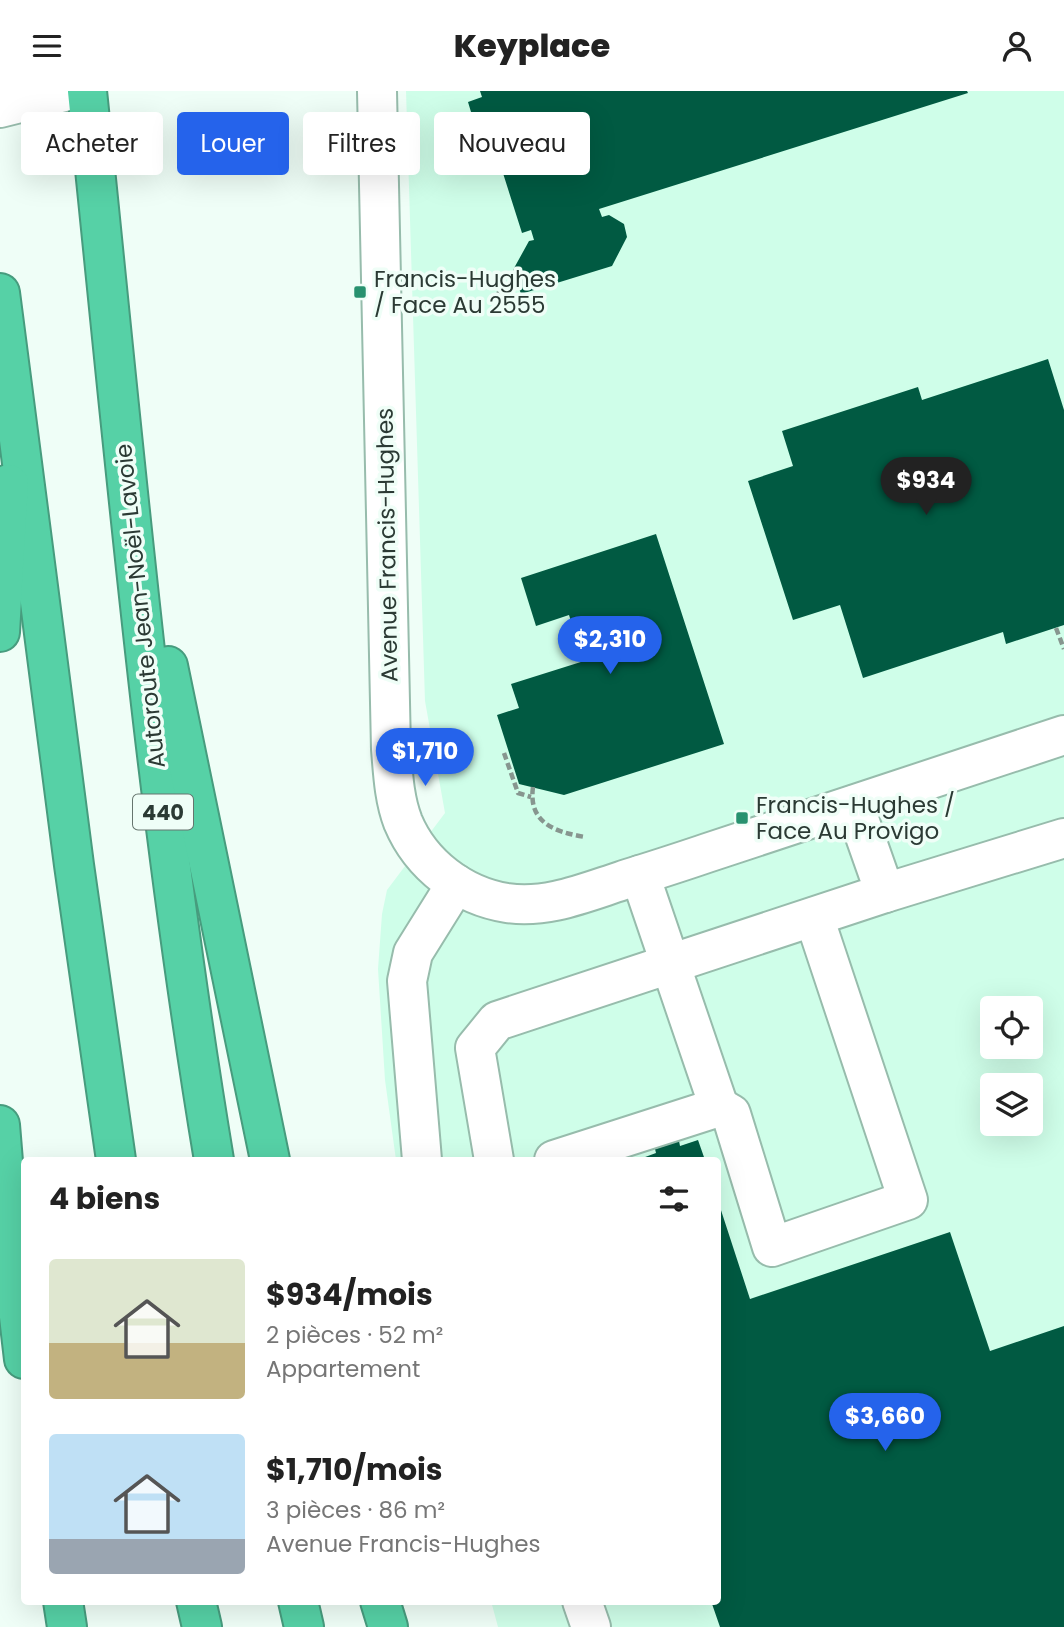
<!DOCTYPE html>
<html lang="fr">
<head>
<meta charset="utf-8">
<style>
	:root { --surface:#fff; --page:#f2f2f2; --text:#222; --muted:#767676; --accent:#2563eb }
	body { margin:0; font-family:Poppins,sans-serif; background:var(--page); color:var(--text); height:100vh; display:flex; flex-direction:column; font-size:26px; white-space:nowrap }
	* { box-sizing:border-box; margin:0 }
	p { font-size:23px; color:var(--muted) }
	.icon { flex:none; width:38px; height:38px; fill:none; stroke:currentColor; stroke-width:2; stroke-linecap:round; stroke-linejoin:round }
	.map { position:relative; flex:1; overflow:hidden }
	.drawer { position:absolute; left:21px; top:1066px; width:700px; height:448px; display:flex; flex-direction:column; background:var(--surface); border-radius:7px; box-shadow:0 7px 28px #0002 }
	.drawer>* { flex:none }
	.top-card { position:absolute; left:21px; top:21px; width:700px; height:63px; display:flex; gap:14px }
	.tools { position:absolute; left:980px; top:905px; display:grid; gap:14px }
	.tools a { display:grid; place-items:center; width:63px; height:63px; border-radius:7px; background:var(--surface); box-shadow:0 7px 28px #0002; font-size:35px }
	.price { position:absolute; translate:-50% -60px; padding:0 16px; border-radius:24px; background:var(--accent); color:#fff; font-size:23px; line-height:46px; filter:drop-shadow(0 2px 4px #0008) }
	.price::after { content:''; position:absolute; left:50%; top:42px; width:21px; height:16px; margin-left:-10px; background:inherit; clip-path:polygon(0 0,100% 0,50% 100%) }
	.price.active { background:#222; color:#fff }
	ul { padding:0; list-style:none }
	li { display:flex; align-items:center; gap:21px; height:175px; padding:0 28px }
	li span { display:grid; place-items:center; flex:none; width:196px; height:140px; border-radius:7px; color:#555 }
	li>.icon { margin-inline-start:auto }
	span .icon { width:84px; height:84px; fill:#fffc; stroke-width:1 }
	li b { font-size:30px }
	h2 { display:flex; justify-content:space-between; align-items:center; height:84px; padding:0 28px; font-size:30px }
	.pill { padding:0 24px; border-radius:7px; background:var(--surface); box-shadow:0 7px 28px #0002; font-size:24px; line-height:63px }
	.pill.active { background:var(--accent); color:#fff }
	header { display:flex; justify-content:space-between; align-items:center; height:91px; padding:0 28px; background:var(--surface); font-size:32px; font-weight:800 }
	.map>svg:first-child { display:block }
	.built { fill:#cffee9; fill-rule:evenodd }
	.building { fill:#015a42 }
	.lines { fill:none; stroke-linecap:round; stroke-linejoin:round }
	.minor-casing { stroke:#97bcac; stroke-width:42 }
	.highway-casing { stroke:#479c7e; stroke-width:42 }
	.path { stroke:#87968f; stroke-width:4.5; stroke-dasharray:7 3.5; stroke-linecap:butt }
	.minor { stroke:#fff; stroke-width:38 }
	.highway { stroke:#56d1a6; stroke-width:38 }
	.poi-dot { fill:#28916f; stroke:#effef7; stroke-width:2.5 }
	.labels { text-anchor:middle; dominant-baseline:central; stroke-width:7; stroke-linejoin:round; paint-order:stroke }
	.shield { fill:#effef7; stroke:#66756e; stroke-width:2 }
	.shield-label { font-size:21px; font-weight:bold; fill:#2b3a34 }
	.poi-label { font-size:23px; fill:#2b3a34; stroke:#effef7; text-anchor:start }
	.street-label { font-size:23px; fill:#2b3a34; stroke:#effef7 }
</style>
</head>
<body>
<header><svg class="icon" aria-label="menu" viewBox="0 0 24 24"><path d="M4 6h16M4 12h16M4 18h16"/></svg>Keyplace<svg class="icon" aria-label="person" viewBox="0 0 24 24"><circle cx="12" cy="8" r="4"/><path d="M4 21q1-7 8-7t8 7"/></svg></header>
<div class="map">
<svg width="1064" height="1536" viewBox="0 0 1064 1536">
	<rect width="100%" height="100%" fill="#effef7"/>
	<path class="built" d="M406,0h658v1536h-566l-7,-26h227v-441h-322l-11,-80 -7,-111 4,-55 5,-24 58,-77 -20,-112zM992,917h39v39h-39zM992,994h39v38h-39z"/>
	<g class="building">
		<path d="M480,0h487l1,2 -369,116 3,8 7,-2 15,9 3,13 -15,29 -91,28 -8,-24 16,-29 5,-1 -3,-10 -9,3 -27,-85 -12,4 -15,-50 14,-5z"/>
		<path d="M1048,268l16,51v215l-58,19 -3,-12 -140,46 -23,-73 -47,15 -45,-139 45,-15 -11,-35 136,-44 4,13z"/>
		<path d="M656,443l68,210 -160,51 -45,-11 -22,-69 22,-7 -8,-24 73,-23 -15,-46 -33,11 -15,-48z"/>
		<path d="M698,1049l7,20h-68l19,-7 -1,-4 24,-8 1,5z"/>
		<path d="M718,1110l32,98 200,-67 40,119 74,-25v301h-344l-9,-26h7z"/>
	</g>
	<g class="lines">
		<defs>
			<g id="minor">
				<path d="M377,0l14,658c2,24 3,50 12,73 18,43 59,74 104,81 39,6 77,-10 114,-22 28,-9 57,-18 86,-28 119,-39 238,-79 357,-118"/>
				<path d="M0,17l68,-17"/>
				<path d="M885,802l179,-55"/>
				<path d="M719,1016l12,7 41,133 136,-47 -94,-283"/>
				<path d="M422,1069l-15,-179 6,-28 43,-69"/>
				<path d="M494,1069l-19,-112 22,-27 388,-128 -31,-88"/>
				<path d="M554,1069l165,-53 -79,-232"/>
				<path d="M582,1510l9,26"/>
			</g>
			<g id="highway">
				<path d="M87,0c37,357 68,715 127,1069"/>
				<path d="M0,202l74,572 42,295"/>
				<path d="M0,541l9,-148"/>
				<path d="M168,575l102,494"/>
				<path d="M0,1034l8,98 16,136"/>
				<path d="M63,1510l4,26"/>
				<path d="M196,1510l6,26"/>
				<path d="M298,1510l6,26"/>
				<path d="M380,1510l8,26"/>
			</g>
		</defs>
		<use href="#minor" class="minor-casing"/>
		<use href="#highway" class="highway-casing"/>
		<g class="path">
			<path d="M497,203l21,-7"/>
			<path d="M1056,537l8,21"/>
			<path d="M504,662l14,40 13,4"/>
			<path d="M533,696c-5,36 22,45 52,50"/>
		</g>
		<use href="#minor" class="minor"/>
		<use href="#highway" class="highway"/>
	</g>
	<g class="poi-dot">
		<rect x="353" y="194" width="14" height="14" rx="3.5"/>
		<rect x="735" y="720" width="14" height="14" rx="3.5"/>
	</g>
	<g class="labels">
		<rect class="shield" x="133" y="703.5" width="60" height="35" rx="5"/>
		<g class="shield-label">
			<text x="163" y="721">440</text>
		</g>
		<g class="poi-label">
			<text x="374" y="188">Francis-Hughes<tspan x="374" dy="26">/ Face Au 2555</tspan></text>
			<text x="756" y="714">Francis-Hughes /<tspan x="756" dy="26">Face Au Provigo</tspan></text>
		</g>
		<g class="street-label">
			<text transform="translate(387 454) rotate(-91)">Avenue Francis-Hughes</text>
			<text transform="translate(140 515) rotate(-96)">Autoroute Jean-Noël-Lavoie</text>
		</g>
	</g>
</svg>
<div class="tools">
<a><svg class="icon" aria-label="locate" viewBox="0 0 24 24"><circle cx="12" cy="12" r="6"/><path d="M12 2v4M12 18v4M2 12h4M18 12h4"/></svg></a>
<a><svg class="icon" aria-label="layers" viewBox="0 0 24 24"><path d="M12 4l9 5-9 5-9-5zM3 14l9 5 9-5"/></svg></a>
</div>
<b class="price active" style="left:926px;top:426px">$934</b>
<b class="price" style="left:610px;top:585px">$2,310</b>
<b class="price" style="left:425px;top:697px">$1,710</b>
<b class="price" style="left:885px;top:1362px">$3,660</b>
<div class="top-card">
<a class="pill">Acheter</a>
<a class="pill active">Louer</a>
<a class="pill">Filtres</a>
<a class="pill">Nouveau</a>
</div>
<section class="drawer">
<h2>4 biens<svg class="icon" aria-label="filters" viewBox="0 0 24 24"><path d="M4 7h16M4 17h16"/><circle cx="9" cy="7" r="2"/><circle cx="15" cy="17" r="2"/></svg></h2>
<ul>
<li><span style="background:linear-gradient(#dfe7d0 60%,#c2b280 0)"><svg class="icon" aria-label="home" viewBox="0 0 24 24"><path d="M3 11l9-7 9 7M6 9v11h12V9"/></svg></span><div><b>$934/mois</b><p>2 pièces · 52 m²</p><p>Appartement</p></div></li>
<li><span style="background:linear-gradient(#bfe0f5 75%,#9aa5b1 0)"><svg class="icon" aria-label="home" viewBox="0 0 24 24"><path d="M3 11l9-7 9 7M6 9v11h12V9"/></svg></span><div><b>$1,710/mois</b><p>3 pièces · 86 m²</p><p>Avenue Francis-Hughes</p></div></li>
</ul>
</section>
</div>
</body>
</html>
